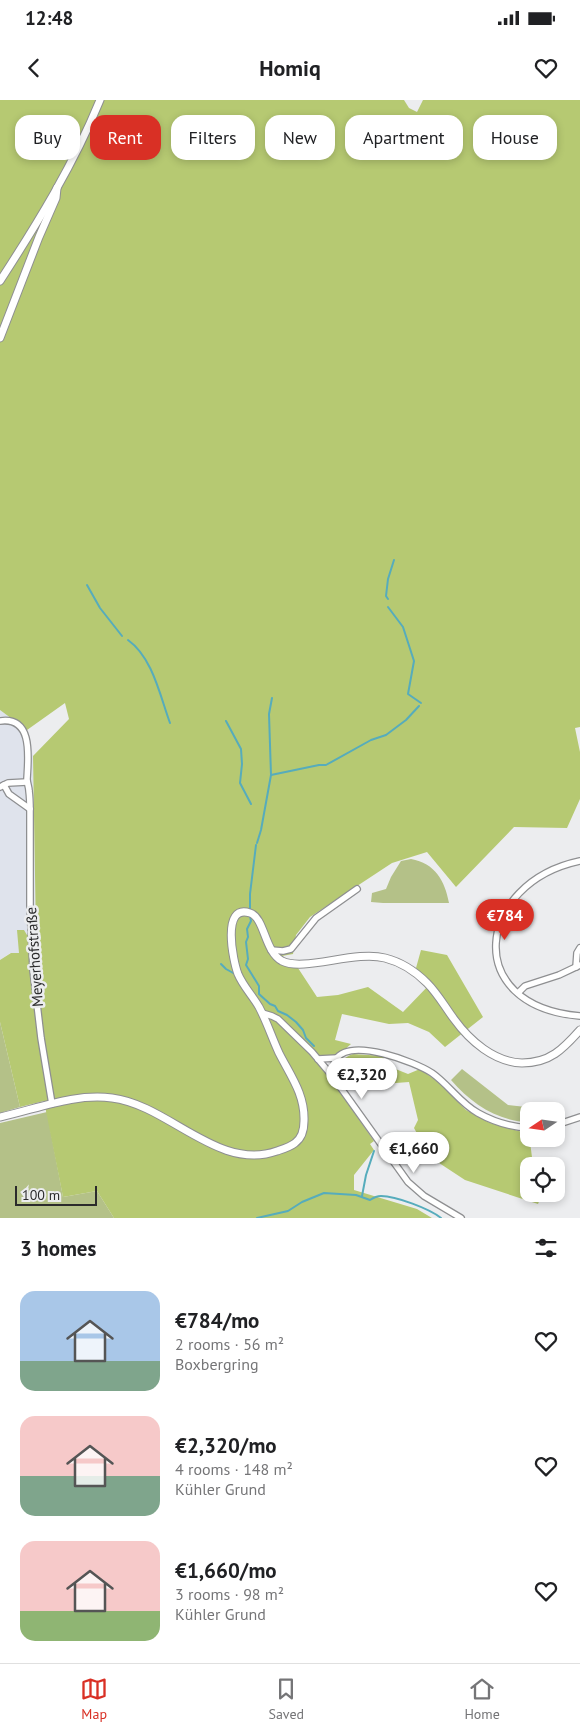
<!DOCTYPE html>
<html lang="en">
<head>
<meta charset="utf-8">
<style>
	:root { --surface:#fff; --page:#f6f6f6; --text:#202124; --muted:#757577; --line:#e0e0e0; --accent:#d93025 }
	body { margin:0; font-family:"PT Sans",sans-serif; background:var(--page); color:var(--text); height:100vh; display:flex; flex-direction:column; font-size:19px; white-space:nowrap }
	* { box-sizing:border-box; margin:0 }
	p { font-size:16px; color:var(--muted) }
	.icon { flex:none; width:28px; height:28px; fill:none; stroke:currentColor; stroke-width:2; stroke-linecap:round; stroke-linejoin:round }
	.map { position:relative; height:1118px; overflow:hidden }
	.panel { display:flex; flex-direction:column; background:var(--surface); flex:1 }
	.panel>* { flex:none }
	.guide { position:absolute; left:15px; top:15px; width:550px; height:45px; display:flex; gap:10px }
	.needle { width:32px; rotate:257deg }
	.fabs { position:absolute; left:520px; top:1002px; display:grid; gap:10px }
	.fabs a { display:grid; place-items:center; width:45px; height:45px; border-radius:10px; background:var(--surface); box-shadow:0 2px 8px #0003; font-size:25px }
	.scale { position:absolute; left:15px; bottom:12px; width:82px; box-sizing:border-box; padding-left:5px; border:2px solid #2b2b2c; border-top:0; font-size:14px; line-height:18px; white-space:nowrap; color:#2b2b2c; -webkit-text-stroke:4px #ecedef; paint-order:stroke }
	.price { position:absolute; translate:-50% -42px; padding:0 11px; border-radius:18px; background:#fff; color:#222; font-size:16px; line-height:32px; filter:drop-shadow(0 1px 2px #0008) }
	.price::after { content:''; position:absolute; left:50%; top:30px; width:15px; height:11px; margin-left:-8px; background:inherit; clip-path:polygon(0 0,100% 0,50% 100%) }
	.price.selected { background:var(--accent); color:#fff }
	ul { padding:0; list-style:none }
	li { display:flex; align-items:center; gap:15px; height:125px; padding:0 20px }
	li span { display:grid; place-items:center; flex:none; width:140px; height:100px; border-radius:15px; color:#555 }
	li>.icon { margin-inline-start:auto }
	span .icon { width:60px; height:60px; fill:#fffc; stroke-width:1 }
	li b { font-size:21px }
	h2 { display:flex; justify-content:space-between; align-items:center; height:60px; padding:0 20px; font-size:21px }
	.pill { padding:0 18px; border-radius:15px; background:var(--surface); box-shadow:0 2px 8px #0003; font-size:18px; line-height:45px }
	.pill.selected { background:var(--accent); color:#fff }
	.status { display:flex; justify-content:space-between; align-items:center; height:35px; padding:0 25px; background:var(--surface); direction:ltr }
	.status svg { height:14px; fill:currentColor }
	header { display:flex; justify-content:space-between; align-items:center; height:65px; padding:0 20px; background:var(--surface); font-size:22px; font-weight:700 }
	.dock { display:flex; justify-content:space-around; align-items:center; height:70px; border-top:1px solid var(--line); background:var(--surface); font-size:14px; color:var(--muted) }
	.dock a { display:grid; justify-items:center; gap:2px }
	.dock .selected { color:var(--accent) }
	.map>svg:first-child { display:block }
	.built { fill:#dfe3ec }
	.green { fill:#b4c188 }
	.forest { fill:#b6c972 }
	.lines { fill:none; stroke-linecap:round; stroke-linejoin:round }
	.stream { stroke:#56acbc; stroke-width:2 }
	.minor-casing { stroke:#8e8f91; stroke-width:8 }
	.tertiary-casing { stroke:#8e8f91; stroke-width:9 }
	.minor { stroke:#fff; stroke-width:5.5 }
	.tertiary { stroke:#fff; stroke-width:7 }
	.labels { text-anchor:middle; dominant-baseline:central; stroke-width:5; stroke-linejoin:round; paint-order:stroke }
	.street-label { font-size:15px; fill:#2b2b2c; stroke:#ecedef }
</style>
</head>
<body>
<div class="status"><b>12:48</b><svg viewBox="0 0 49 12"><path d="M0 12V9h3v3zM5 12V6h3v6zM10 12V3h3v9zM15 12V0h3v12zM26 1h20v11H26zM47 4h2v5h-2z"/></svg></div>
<header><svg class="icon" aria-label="back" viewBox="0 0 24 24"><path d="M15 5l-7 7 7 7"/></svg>Homiq<svg class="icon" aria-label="heart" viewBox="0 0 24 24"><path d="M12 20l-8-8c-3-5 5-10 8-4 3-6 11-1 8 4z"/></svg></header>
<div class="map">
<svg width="580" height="1118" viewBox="0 0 580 1118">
	<rect width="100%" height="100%" fill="#ecedef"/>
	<path class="built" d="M0,610l27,20 6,26 3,179h-9l-8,18h-9l-10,7z"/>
	<g class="green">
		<path d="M411,759c24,4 34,22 38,44h-66l-12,-1 1,-9 14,-4 5,-12 10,-16z"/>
		<path d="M0,922l20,85 -20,6z"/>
		<path d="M462,969l46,36 27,3v3h-6v11c-32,-1 -57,-18 -78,-42z"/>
		<path d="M47,1012l16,85 34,-6 17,27h-114v-95z"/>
	</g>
	<g class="forest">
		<path d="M0,0h404l5,8 8,4 6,-12h157v627l-5,1 5,24v47l-13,29 -53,-1 -58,60 -29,-35 -35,11 -82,54 -14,18 -3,19 -11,2 16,12 19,29 21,-2 30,-8 35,25 28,-29 -15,-15 5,-18 26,5 36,62 -38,30 -16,-15 -21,-9 -19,1 -47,-10 -7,26 16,4 -15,13 -17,1 5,11 50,72 -4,3 4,6 -20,25v15l63,19 15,9h-318l-17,-27 -34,6 -19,-96 -24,6 -20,-85v-62l11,-7h8l-2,-23h7l3,5 9,-1 -3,-178 36,-37 -4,-16 -38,27 -27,-20z"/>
		<path d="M353,954l30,2 5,10 20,8 12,-5 18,13 28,28 24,13 39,11 4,31 1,1h-5v28h13l-4,10 -73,-24 -35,-23 -16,-29 4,-8 -9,-38 -65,5 -8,-11c1,-12 6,-18 17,-22z"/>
	</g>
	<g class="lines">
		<g class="stream">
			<path d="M87,485l13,23 22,28"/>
			<path d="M388,499l-2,-3 2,-17 6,-19"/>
			<path d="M388,507l15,20 11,34 -6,33 13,9"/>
			<path d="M128,540c25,18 32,56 42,83"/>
			<path d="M226,621l15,28 1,15 -2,19 11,21"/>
			<path d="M271,675l48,-10h7l45,-25 15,-5 20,-15 13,-14"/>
			<path d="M257,743l4,-13 10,-55 -2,-61 3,-16"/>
			<path d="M250,809v-15l6,-49"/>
			<path d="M250,816l1,5 -4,8 1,8 -2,5 2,17 -2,6 13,21v8l11,10 5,2 3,5 9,4 9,7 7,8 3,8 8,8"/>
			<path d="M221,864l5,5 9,5"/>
			<path d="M362,1096l4,-21 8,-24"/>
			<path d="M257,1118l31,-7 14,-9 22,-9 32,2 14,5c3,-2 7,-4 11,-4 15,0 49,13 60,22"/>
		</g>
		<defs>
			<g id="minor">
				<path d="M0,621c34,-5 28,38 27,58 0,4 2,8 2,12 1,7 1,14 1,20v94l3,65 8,68 11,66"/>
				<path d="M4,685l5,9 21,15"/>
				<path d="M0,687l8,-4 19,-1"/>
				<path d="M580,761c-104,22 -120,145 0,155"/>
				<path d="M271,850l12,1 8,-2 25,-31 41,-29"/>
				<path d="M576,867l1,-14 3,-5"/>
				<path d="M518,893l7,-7 34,-11 21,-10"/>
				<path d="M262,913l10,3 6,3 34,33 21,25 75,105 16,14 37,22"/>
				<path d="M318,959l19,-1"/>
				<path d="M333,977c0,-6 0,-13 3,-18 15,-22 79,3 96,14 17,12 28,30 46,40 16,9 33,14 51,15"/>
				<path d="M556,1025l24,-8"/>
			</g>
			<g id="tertiary">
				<path d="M0,181c37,-57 74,-117 100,-181"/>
				<path d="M0,238l39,-101 17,-39 1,-10"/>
				<path d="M0,1017c37,-8 74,-24 112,-19 57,7 106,74 165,53 6,-2 13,-4 18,-8 7,-5 9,-14 9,-22 1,-27 -14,-46 -25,-68 -7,-15 -12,-31 -20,-46 -7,-12 -16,-21 -21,-33 -5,-13 -17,-71 12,-61 15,5 14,38 32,48 22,11 73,-11 103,-3 16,4 31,14 42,25 11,11 18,24 27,36 16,22 40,43 68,44 28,0 41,-14 58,-33"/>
			</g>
		</defs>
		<use href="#minor" class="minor-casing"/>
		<use href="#tertiary" class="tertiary-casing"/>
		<use href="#minor" class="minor"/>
		<use href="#tertiary" class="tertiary"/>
	</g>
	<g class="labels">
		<g class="street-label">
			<text transform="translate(34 857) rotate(-94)">Meyerhofstraße</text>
		</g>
	</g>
</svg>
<div class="fabs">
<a><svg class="needle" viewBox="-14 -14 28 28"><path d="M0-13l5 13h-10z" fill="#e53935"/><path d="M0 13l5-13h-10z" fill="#757577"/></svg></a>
<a><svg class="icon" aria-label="locate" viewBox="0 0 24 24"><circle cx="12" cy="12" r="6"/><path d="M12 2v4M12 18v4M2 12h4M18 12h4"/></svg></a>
</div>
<div class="scale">100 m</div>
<b class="price selected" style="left:505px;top:841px">€784</b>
<b class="price" style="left:362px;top:1000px">€2,320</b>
<b class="price" style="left:414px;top:1074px">€1,660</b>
<div class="guide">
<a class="pill">Buy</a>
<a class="pill selected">Rent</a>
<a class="pill">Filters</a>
<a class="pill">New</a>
<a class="pill">Apartment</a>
<a class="pill">House</a>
</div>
</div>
<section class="panel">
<h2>3 homes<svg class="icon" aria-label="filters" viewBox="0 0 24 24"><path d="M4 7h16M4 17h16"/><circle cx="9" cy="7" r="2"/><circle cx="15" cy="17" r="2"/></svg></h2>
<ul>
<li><span style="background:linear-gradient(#a9c7e8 70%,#7fa58c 0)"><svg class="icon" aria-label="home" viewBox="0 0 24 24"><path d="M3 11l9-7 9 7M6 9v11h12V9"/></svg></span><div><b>€784/mo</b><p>2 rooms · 56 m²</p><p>Boxbergring</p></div><svg class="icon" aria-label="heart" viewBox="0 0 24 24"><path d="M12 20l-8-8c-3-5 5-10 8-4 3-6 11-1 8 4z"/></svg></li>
<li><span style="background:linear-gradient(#f6c9c9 60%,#7fa58c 0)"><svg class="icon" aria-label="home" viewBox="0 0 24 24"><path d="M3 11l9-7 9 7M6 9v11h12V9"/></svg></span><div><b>€2,320/mo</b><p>4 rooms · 148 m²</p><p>Kühler Grund</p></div><svg class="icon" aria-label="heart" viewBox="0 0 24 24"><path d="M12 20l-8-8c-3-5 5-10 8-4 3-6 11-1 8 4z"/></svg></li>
<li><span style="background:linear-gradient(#f6c9c9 70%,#8fb573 0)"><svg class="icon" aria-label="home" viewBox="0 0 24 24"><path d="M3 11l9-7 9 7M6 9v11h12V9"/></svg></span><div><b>€1,660/mo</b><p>3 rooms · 98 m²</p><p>Kühler Grund</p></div><svg class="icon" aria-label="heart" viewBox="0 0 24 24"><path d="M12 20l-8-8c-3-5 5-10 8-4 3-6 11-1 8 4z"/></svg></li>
</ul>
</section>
<nav class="dock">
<a class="selected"><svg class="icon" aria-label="map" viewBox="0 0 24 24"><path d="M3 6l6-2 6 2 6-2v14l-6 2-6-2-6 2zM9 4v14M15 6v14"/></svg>Map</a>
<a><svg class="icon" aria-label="saved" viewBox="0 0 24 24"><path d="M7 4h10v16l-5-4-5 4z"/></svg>Saved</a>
<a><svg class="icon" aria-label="home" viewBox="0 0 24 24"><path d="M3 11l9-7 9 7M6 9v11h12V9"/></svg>Home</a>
</nav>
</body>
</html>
